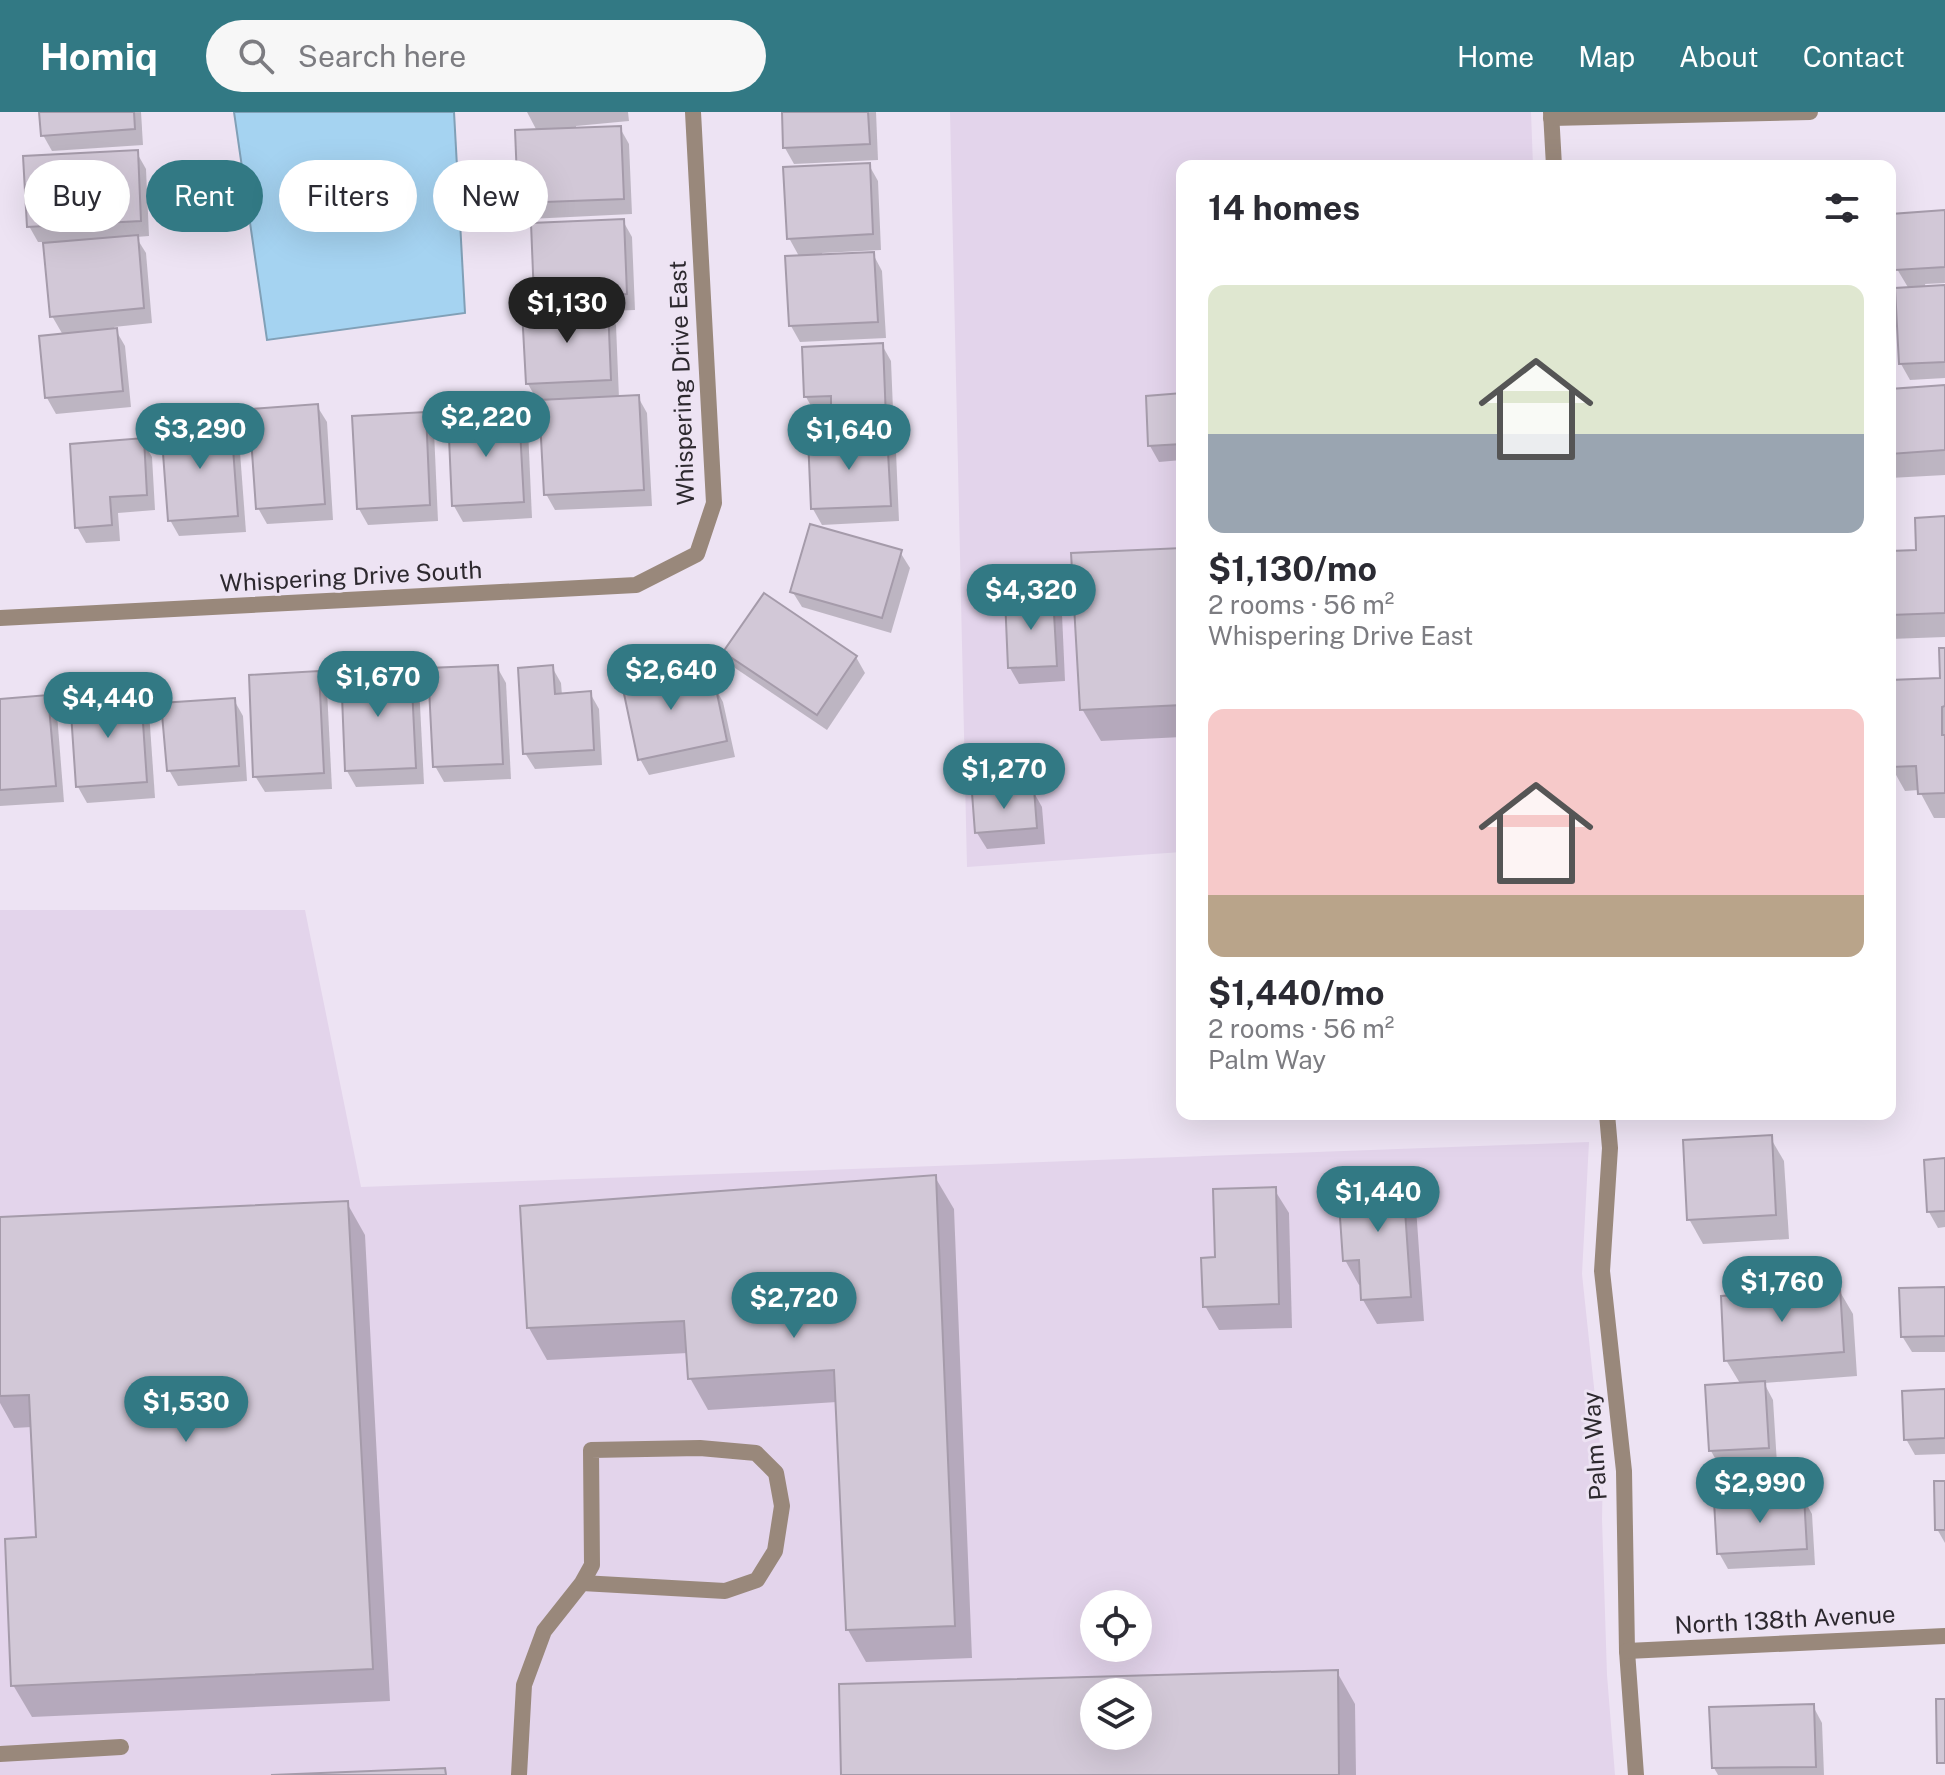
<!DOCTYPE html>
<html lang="en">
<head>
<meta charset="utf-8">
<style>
	:root { --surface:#fff; --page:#f7f7f7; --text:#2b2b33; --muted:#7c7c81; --accent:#327984 }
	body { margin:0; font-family:"Public Sans",sans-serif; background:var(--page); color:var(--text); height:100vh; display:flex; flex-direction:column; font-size:30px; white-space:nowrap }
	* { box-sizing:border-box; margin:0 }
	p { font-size:26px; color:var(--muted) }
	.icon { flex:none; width:44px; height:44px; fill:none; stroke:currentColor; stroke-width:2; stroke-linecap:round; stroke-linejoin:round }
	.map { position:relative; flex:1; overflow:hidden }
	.drawer { position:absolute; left:1176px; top:48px; width:720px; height:960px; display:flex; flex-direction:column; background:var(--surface); border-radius:16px; box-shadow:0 8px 32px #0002 }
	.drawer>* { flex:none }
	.banner { position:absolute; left:24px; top:48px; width:760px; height:72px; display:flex; gap:16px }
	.tools { position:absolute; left:1080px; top:1478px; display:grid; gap:16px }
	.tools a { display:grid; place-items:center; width:72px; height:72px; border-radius:50%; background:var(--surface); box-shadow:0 8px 32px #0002; font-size:40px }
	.price { position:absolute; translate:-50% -68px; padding:0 18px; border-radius:28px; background:var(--accent); color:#fff; font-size:26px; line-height:52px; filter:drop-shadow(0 2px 4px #0008) }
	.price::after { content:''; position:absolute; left:50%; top:48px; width:24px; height:18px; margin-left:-12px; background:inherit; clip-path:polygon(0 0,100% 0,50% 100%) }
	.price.selected { background:#222; color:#fff }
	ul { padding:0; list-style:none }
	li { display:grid; align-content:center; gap:16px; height:424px; padding:0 32px }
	li span { display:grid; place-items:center; height:248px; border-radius:16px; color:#555 }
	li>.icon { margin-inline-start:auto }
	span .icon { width:144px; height:144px; fill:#fffc; stroke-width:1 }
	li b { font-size:34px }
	h2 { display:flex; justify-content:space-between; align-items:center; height:96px; padding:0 32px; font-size:34px }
	.chip { padding:0 28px; border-radius:36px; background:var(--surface); box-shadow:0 8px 32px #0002; font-size:28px; line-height:72px }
	.chip.selected { background:var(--accent); color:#fff }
	header { display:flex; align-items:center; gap:48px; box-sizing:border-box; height:112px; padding:0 40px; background:var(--accent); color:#fff }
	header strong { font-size:38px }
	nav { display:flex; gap:44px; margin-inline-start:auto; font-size:28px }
	.search { width:560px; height:72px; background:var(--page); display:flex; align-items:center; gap:20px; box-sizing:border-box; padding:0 28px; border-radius:44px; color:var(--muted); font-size:30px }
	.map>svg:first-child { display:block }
	.built { fill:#e3d4eb; fill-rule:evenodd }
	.water { fill:#a5d3f1; stroke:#81a0b7; stroke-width:2 }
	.shadow { fill:#0003; fill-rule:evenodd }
	.building { fill:#d2c8d7; stroke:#a59baa; stroke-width:2; fill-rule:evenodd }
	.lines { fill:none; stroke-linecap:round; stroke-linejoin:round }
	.service { stroke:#99887b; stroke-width:16 }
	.minor { stroke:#99887b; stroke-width:16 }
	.labels { text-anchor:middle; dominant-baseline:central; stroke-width:6; stroke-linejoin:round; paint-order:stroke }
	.street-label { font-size:24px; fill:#2d292f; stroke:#ede3f3 }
</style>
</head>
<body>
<header>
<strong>Homiq</strong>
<div class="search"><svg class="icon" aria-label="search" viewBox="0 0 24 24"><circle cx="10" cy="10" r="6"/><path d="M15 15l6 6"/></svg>Search here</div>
<nav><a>Home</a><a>Map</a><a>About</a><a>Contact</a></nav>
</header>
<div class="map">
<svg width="1945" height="1663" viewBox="0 0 1945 1663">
	<rect width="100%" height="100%" fill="#ede3f3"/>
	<g class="built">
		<path d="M950,0h581l2,54h-351v686l-215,15z"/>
		<path d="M0,798h305l56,277 1228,-45 -7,132 21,198 -1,47 5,156 8,100h-1615zM1094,1492h44v44h-44zM1094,1580h44v44h-44z"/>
	</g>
	<path class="water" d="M234,0h220l11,201 -198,27z"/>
	<g class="shadow">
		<path d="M41,0h100l2,33 -91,6 -9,-16z"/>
		<path d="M527,0h101l1,9 -53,5v4l44,-2 9,16 3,70 -103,5 -9,-16 17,-72z"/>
		<path d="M784,0h92l2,48 -84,4 -9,-16z"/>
		<path d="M137,41l9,16 3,67 -13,1 10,16 6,70 -38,4 11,19 6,61 -75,7 -9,-16 16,-63 -11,-19 -7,-74h-7l-9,-16z"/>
		<path d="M869,53l9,16 3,69 -59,3 1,4 50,-3 9,17 4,67 -86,4 -9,-16 9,-68 -11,-20z"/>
		<path d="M1945,100v71l-20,1 1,4 19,-1v91l-35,2 -9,-16 8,-75 -12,-20z"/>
		<path d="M623,109l9,16 3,73 -27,1 8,14 3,73 19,-1 9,16 5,93 -97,4 -9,-16 -5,-94h-4l-9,-16 16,-73 -8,-13z"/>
		<path d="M882,233l9,16 3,73 -8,1 10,17 3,69 -77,4 -9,-16 30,-71 -10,-17v-9l-18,1 -9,-16z"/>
		<path d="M1945,275v88l-55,3v-87z"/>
		<path d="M1182,283v65l-23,2 -9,-16z"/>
		<path d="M317,294l10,16 6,98 -66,4 -9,-16z"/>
		<path d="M518,301l10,16 4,89 -69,4 -9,-16z"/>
		<path d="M424,303l10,16 4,90 -70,4 -9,-16z"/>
		<path d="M230,311l9,16 7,93 -67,4 -9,-16z"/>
		<path d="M142,328l10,17 3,53 -37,3 2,28 -34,2 -9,-16z"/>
		<path d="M1945,406v119l-55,2v-86l28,-1z"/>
		<path d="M1182,438v187l-81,4 -19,-32z"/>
		<path d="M900,440l10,16 -19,65 -89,-26 -10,-16z"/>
		<path d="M1052,486l10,16 3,67 -46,3 -9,-16z"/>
		<path d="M1945,538v168h-11l-15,-28 -14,1 -14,-25 -1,-84 52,-2z"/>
		<path d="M726,540l130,5 9,16 -38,57 -92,-62z"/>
		<path d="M678,552l9,16 3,11 24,-5 9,16 12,55 -86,18 -9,-16z"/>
		<path d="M497,555l9,16 5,96 -67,3 -9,-16z"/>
		<path d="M552,555l9,16 1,12 28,-2 9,16 3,56 -67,4 -10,-16z"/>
		<path d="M410,557l9,16 5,99 -68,3 -9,-16z"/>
		<path d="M318,561l9,17 5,99 -67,3 -10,-16z"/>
		<path d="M140,583l9,16 6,87 -68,5 -9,-16z"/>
		<path d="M47,586l10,16 7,88 -64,4v-105z"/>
		<path d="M234,588l9,16 4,65 -69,5 -9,-16z"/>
		<path d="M1033,679l9,16 3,37 -58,5 -10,-16z"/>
		<path d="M1770,1025l14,24 5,78 -86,5 -14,-25z"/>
		<path d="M1945,1048v67l-7,1 -9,-16z"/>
		<path d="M1401,1057l14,24 9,128 -47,3 -14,-24 -1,-16 -3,1 -14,-25 16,-56z"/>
		<path d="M935,1065l19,32 18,449 -106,4 -18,-32 -11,-228 -129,8 -18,-32 -2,-25 -141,7 -18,-32z"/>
		<path d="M1274,1077l15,24 3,115 -73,2 -14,-24z"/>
		<path d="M347,1091l18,32 25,466 -358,16 -19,-32 25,-146 -6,-112 -18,1 -14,-25v-184z"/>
		<path d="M1945,1177v63h-33l-10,-16z"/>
		<path d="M1839,1178l14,24 4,62 -93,7 9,17 4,64 -57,3 -9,-16 30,-66 -15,-25z"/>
		<path d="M1945,1279v63l-30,1 -9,-16z"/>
		<path d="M1945,1371v60l-8,-14z"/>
		<path d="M1803,1386l9,16 3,51 -87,4 -9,-16z"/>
		<path d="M1337,1560l18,32 1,71h-513l-2,-89zM1094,1580h44v44h-44z"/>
		<path d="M1813,1594l9,17 2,52h-106l-4,-7z"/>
	</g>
	<g class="building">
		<path d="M39,0h95l1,17 -94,7z"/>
		<path d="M782,0h86l2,32 -87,4z"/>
		<path d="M621,14l3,73 -106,4 -3,-73z"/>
		<path d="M138,38l3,71 -114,6 -4,-71z"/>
		<path d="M870,51l3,71 -86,5 -4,-72z"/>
		<path d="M1945,98v57l-50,3 -4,-56z"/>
		<path d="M624,107l3,75 -93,4 -3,-75z"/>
		<path d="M138,123l6,73 -94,9 -7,-74z"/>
		<path d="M874,140l4,70 -89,4 -4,-70z"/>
		<path d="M1945,173v77l-46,2 -4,-76z"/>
		<path d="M608,194l3,74 -85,4 -4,-74z"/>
		<path d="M117,216l6,63 -78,7 -6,-62z"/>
		<path d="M883,231l3,76 -55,2v-25l-27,1 -2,-50z"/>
		<path d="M1945,273v65l-55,4v-65z"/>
		<path d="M1182,281v51l-34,2 -2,-50z"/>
		<path d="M639,283l5,95 -100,5 -5,-95z"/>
		<path d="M318,292l7,100 -69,5 -7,-100z"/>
		<path d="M519,299l5,91 -72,4 -4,-91z"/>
		<path d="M426,300l4,93 -73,4 -5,-93z"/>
		<path d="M231,309l7,95 -70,5 -7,-95z"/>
		<path d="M887,322l4,72 -80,3 -3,-72z"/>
		<path d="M144,326l3,57 -37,2 2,28 -37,3 -5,-84z"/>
		<path d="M1945,404v97l-55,2v-64l26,-1 -1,-32z"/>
		<path d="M810,412l92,26 -20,68 -92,-26z"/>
		<path d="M1182,436v157l-102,5 -9,-157z"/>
		<path d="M764,481l93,63 -40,59 -94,-63z"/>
		<path d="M1053,484l4,70 -49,2 -3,-70z"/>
		<path d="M1939,536h6v58l-3,1v28h3v58l-27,1 -2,-28 -26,1v-87l50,-2z"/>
		<path d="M679,550l6,28 30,-6 12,57 -89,19 -18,-85z"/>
		<path d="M498,553l5,99 -70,3 -5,-99z"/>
		<path d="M553,553l2,29 36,-3 3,59 -71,4 -5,-86z"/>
		<path d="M411,555l5,101 -71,3 -4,-100z"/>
		<path d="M319,559l5,102 -71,4 -4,-102z"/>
		<path d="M141,581l6,89 -71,5 -6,-89z"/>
		<path d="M48,583l8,91 -56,4v-91z"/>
		<path d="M235,586l4,68 -72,5 -6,-68z"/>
		<path d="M1034,677l3,39 -62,5 -3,-40z"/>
		<path d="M1772,1023l4,80 -89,5 -4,-80z"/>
		<path d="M1945,1046v53l-18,1 -3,-52z"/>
		<path d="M1402,1055l9,130 -50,3 -2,-40 -16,1 -4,-58 20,-1 -2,-32z"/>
		<path d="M936,1063l19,451 -109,4 -12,-260 -146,9 -4,-58 -157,7 -7,-122z"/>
		<path d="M1276,1075l3,117 -76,3 -2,-49 14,-1 -2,-68z"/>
		<path d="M348,1089l25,468 -362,17 -6,-147 31,-2 -7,-142 -29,1v-179z"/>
		<path d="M1945,1175v49l-44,1 -2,-49z"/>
		<path d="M1840,1176l4,64 -120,9 -3,-65z"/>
		<path d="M1765,1269l4,67 -60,3 -4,-66z"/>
		<path d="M1945,1277v49l-41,2 -2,-49z"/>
		<path d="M1934,1369h11v49h-10z"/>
		<path d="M1804,1384l3,53 -90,5 -3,-53z"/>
		<path d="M1338,1558l1,105h-498l-2,-91zM1094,1580h44v44h-44z"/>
		<path d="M1936,1587h9v64h-8z"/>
		<path d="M1814,1592l2,63 -104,1 -3,-61z"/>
		<path d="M445,1656l1,7h-175z"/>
	</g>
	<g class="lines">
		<g class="service">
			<path d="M0,1642l121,-7"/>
			<path d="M519,1663l5,-90 20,-54 38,-48 10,-18 -1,-115 109,-2 56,5 20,20 6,33 -7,45 -18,29 -32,11 -143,-8"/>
		</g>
		<g class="minor">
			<path d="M1551,0l3,54"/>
			<path d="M1551,6l259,-6"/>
			<path d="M0,506l636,-33 61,-31 17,-51 -21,-391"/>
			<path d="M1607,1002l3,34 -8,123 22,200 3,180 9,124"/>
			<path d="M1627,1539l318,-15"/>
		</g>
	</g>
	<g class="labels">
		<g class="street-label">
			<text transform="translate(681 271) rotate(-92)">Whispering Drive East</text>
			<text transform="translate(351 464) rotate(-3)">Whispering Drive South</text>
			<text transform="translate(1594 1334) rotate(-94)">Palm Way</text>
			<text transform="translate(1785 1507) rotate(-3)">North 138th Avenue</text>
		</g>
	</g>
</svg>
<div class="tools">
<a><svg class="icon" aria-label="locate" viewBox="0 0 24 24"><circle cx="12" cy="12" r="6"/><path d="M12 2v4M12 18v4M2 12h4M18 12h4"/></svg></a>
<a><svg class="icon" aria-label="layers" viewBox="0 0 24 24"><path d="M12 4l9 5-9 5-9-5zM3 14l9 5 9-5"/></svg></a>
</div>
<b class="price selected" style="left:567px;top:233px">$1,130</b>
<b class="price" style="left:486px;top:347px">$2,220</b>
<b class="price" style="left:200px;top:359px">$3,290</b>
<b class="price" style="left:849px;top:360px">$1,640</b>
<b class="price" style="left:1031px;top:520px">$4,320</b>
<b class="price" style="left:671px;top:600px">$2,640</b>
<b class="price" style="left:378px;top:607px">$1,670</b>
<b class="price" style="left:108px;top:628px">$4,440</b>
<b class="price" style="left:1004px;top:699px">$1,270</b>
<b class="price" style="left:1378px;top:1122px">$1,440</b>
<b class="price" style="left:1782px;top:1212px">$1,760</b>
<b class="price" style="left:794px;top:1228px">$2,720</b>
<b class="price" style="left:186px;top:1332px">$1,530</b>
<b class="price" style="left:1760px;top:1413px">$2,990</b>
<div class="banner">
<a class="chip">Buy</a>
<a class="chip selected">Rent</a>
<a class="chip">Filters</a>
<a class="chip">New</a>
</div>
<section class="drawer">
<h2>14 homes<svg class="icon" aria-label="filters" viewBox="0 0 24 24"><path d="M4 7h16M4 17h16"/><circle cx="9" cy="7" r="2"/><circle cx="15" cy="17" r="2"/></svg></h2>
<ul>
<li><span style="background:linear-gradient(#dfe7d0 60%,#9aa5b1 0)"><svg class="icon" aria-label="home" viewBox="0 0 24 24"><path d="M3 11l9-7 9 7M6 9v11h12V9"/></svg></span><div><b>$1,130/mo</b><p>2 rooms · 56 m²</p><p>Whispering Drive East</p></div></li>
<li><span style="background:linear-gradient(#f6c9c9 75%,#b9a48a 0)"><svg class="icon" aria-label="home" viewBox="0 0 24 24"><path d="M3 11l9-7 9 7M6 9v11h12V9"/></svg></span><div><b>$1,440/mo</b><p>2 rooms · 56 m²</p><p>Palm Way</p></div></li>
</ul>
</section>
</div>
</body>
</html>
